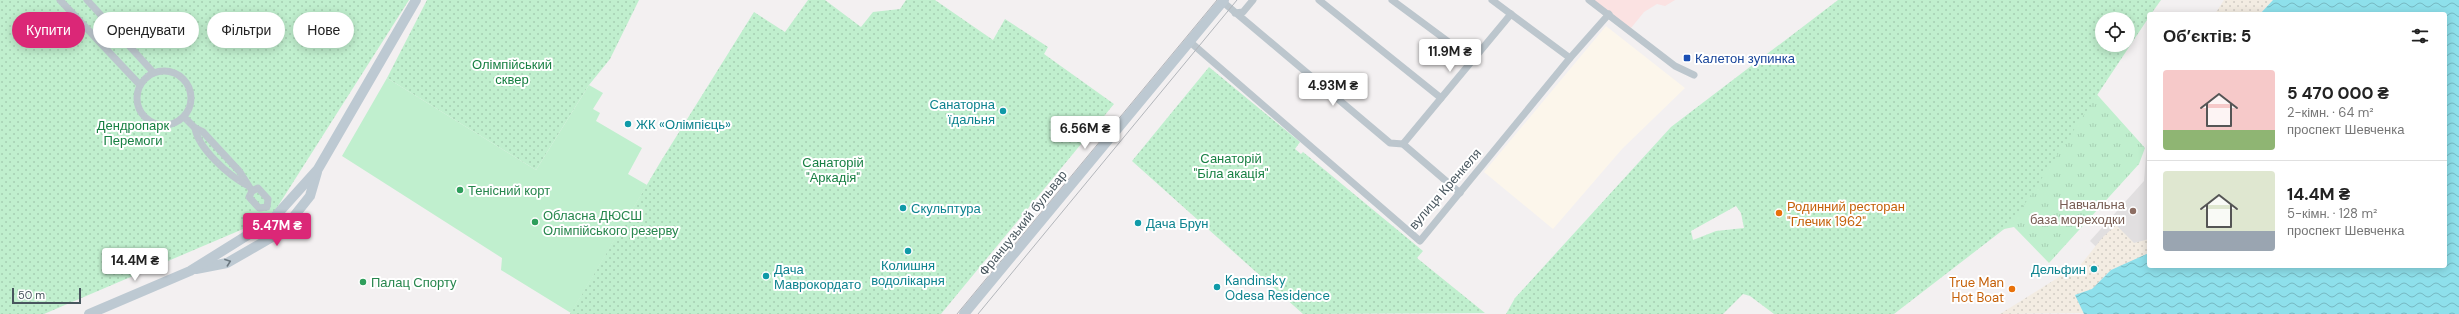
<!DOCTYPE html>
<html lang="uk">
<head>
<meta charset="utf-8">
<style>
	:root { --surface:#fff; --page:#f6f6f6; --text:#222; --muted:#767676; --line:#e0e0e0; --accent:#db2777 }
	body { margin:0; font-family:"DM Sans",sans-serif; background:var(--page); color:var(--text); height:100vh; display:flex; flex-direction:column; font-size:15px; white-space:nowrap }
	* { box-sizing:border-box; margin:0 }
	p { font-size:13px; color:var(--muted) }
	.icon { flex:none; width:22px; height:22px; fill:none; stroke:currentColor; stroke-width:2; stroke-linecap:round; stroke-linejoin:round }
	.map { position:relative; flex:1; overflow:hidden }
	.side { position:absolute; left:2147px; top:12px; width:300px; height:256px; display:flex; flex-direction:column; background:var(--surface); border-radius:4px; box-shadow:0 2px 10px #0003 }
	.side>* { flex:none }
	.top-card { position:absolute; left:12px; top:12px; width:380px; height:36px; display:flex; gap:8px }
	.buttons { position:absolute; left:2095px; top:12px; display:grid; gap:8px }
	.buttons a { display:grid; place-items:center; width:40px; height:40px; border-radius:50%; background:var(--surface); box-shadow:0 2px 10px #0003; font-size:20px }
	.scale { position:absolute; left:12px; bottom:10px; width:69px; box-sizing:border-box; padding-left:4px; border:2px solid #48565e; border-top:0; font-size:11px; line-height:14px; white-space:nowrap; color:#48565e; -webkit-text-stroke:3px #fff; paint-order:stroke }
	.price { position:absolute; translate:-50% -34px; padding:0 9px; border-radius:4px; background:#fff; color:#222; font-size:13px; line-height:26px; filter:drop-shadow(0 1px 2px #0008) }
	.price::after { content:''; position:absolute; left:50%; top:24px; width:12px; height:9px; margin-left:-6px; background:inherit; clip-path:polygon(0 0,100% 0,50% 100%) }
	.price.active { background:var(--accent); color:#fff }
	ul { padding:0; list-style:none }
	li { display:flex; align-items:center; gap:12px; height:100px; padding:0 16px }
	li+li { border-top:1px solid var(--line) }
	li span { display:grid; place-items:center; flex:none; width:112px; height:80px; border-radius:4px; color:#555 }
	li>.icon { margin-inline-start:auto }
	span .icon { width:48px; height:48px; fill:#fffc; stroke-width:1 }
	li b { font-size:17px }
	h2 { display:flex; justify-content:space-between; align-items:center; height:48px; padding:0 16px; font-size:17px }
	.pill { padding:0 14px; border-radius:18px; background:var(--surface); box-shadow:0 2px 10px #0003; font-size:14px; line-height:36px }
	.pill.active { background:var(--accent); color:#fff }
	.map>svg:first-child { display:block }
	.commercial { fill:#fcf6eb }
	.education { fill:#e1dfe0 }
	.medical { fill:#fbe2e2 }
	.grass { fill:url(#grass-tufts) }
	.sand { fill:url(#sand-dots) }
	.park { fill:url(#park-dots); fill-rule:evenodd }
	.pitch { fill:#c0efce }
	.water { fill:url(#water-waves) }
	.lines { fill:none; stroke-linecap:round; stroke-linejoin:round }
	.street { stroke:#bcc6cd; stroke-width:7 }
	.secondary { stroke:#bdc9d2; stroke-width:10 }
	.tram { stroke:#b3b6bb; stroke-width:1 }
	.oneway { stroke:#6b7881 }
	.transit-dot { fill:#1a4fb4; stroke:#fff; stroke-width:1.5 }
	.culture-dot { fill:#0f9aa8; stroke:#fff; stroke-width:1.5 }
	.leisure-dot { fill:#2e9e5b; stroke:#fff; stroke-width:1.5 }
	.education-dot { fill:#8d6e63; stroke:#fff; stroke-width:1.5 }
	.food-dot { fill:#e8710a; stroke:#fff; stroke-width:1.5 }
	.labels { text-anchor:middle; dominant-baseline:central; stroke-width:4; stroke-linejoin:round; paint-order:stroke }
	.transit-label { font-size:13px; fill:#164399; stroke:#fff; text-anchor:start }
	.park-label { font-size:13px; fill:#188043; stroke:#fff }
	.culture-label { font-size:13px; fill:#0d838f; stroke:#fff; text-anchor:start }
	.street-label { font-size:13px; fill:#48565e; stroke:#fff }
	.leisure-label { font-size:13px; fill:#27864d; stroke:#fff; text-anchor:start }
	.education-label { font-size:13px; fill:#785e54; stroke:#fff; text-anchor:end }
	.food-label { font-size:13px; fill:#c56008; stroke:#fff; text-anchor:start }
</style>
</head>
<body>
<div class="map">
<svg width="2459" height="314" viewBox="0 0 2459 314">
	<defs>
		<pattern id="grass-tufts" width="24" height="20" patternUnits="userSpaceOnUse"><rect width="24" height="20" fill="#c0efce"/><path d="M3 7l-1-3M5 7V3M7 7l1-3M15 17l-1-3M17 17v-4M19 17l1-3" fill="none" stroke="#a6cfb3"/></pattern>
		<pattern id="sand-dots" width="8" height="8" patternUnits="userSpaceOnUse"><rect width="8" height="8" fill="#f3ece2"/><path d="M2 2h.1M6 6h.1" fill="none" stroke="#d2ccc4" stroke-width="1.8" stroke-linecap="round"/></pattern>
		<pattern id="park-dots" width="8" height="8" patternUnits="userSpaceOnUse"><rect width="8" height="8" fill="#c0efce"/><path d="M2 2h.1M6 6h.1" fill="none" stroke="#a6cfb3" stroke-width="1.8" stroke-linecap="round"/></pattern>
		<pattern id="water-waves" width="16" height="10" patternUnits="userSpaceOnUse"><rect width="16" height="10" fill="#8ee0eb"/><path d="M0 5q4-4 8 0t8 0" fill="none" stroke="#76b8c2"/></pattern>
	</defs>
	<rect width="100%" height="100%" fill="#f3f0f1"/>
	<path class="commercial" d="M1606,26l79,62 -63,61 -69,80 -69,-57z"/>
	<path class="education" d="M2149,117v149l17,47 -76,-72 54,-60z"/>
	<path class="medical" d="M1592,0h83l-10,6 -8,-2 -13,8 -13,16z"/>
	<path class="grass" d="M2057,50l88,98 -6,16 -90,99 -35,-36 -15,3z"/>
	<g class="sand">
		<path d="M2224,0h49l-13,14h-45z"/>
		<path d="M2116,225l18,18 15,-4v14l-38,17 -19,19 -17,6 10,18 -85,1 67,-42 11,-4 25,-31z"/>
	</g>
	<g class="park">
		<path d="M0,0h409l-138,217 -227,97h-44z"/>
		<path d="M427,0h212l-29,59 -21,26 -53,85 -149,-92z"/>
		<path d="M808,0h17l36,27 12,-15 27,-3 6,-9h29l58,40 12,-21 43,28 -4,7 70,50 -173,210h-371l91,-153 93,-149 31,20z"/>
		<path d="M1838,0h323l-10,14h-2v3l-137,206 -118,91h-120l-24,-18 -7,-2 -20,20h-217l9,-16 156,-171zM2102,19h26v26h-26zM1736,206l5,7 3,15 -28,3 -23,9 -2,-9z"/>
		<path d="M1209,67l91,75 -5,7 6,5 2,-2 120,99 -6,7 68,55 -182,1 -171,-153z"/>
	</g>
	<path class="pitch" d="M387,78l149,92 53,-85 14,8 -10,16 7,4 -4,8 46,27 -14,26 19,11 -76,128 -70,-43 1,-12 -160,-102z"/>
	<path class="water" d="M2273,0h186v314h-375l-9,-19 17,-6 19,-19 38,-17v13h296v-252h-185z"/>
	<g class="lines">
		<g class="street">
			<path d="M60,0l80,85"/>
			<path d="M87,0l67,73"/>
			<path d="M1319,0l122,98"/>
			<path d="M1392,0l81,60"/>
			<path d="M1492,0l78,58"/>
			<path d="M1589,0l86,66 19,9"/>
			<path d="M1223,2l167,141 13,1 57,49"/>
			<path d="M1235,13l8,-1 10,-12"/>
			<path d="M1189,41l231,200 150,-183 39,-44"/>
			<circle cx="164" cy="98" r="27"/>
			<path d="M184,117l11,11 8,4 37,40 12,19"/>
			<path d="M195,128c3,20 34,48 52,57"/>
			<path d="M1403,144l108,-130"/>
			<path d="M258,188l10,11 -1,8 -8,1 -10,-11 3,-6z"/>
		</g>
		<g class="secondary">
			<path d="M196,269l31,-6 47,-27 13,-11 23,-29 7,-24"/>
			<path d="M89,314l101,-43 82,-51 46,-51 98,-169"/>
			<path d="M964,314l260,-314"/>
		</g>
		<g class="tram">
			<path d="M957,314l260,-314"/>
			<path d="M978,314l259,-314"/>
		</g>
	</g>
	<defs><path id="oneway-chevron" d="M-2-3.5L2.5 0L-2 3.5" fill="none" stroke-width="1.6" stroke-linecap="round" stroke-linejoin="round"/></defs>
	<use class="oneway" href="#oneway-chevron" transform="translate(228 262) rotate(-20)"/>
	<rect class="transit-dot" x="1683" y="54" width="8" height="8" rx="2"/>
	<g class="culture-dot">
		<circle cx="1003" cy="111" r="4"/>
		<circle cx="628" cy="124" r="4"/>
		<circle cx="903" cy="208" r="4"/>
		<circle cx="1138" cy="223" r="4"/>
		<circle cx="908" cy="251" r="4"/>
		<circle cx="2094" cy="269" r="4"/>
		<circle cx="766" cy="276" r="4"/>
		<circle cx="1217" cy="287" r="4"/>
	</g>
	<g class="leisure-dot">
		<circle cx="460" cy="190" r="4"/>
		<circle cx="535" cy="222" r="4"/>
		<circle cx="363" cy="282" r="4"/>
	</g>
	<circle class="education-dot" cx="2133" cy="211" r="4"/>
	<g class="food-dot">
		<circle cx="1779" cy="213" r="4"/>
		<circle cx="2012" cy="289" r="4"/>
	</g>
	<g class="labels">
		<g class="transit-label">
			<text x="1695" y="58">Калетон зупинка</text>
		</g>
		<g class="park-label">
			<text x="512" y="64">Олімпійський<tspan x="512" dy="15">сквер</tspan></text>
			<text x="133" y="125">Дендропарк<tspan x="133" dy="15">Перемоги</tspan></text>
			<text x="1231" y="158">Санаторій<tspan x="1231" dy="15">"Біла акація"</tspan></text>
			<text x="833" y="162">Санаторій<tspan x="833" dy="15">"Аркадія"</tspan></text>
		</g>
		<g class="culture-label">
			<text x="995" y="104" text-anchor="end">Санаторна<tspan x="995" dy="15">їдальня</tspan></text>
			<text x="636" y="124">ЖК «Олімпієць»</text>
			<text x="911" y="208">Скульптура</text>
			<text x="1146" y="223">Дача Брун</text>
			<text x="908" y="265" text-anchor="middle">Колишня<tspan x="908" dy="15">водолікарня</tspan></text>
			<text x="774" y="269">Дача<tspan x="774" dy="15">Маврокордато</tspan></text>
			<text x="2086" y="269" text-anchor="end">Дельфин</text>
			<text x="1225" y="280">Kandinsky<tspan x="1225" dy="15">Odesa Residence</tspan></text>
		</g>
		<g class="street-label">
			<text transform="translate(1445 189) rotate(-49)">вулиця Кренкеля</text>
			<text transform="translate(1023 223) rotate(-51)">Французький бульвар</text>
		</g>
		<g class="leisure-label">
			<text x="468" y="190">Тенісний корт</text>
			<text x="543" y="215">Обласна ДЮСШ<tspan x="543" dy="15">Олімпійського резерву</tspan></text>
			<text x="371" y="282">Палац Спорту</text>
		</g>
		<g class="education-label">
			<text x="2125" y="204">Навчальна<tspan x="2125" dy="15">база мореходки</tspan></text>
		</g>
		<g class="food-label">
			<text x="1787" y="206">Родинний ресторан<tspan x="1787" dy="15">"Глечик 1962"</tspan></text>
			<text x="2004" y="282" text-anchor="end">True Man<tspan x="2004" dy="15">Hot Boat</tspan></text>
		</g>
	</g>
</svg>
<div class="buttons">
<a><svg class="icon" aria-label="locate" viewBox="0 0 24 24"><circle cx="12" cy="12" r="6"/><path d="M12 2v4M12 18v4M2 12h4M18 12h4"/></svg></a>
</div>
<div class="scale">50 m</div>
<b class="price" style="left:1450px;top:73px">11.9M ₴</b>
<b class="price" style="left:1333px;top:107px">4.93M ₴</b>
<b class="price" style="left:1085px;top:150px">6.56M ₴</b>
<b class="price active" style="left:277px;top:247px">5.47M ₴</b>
<b class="price" style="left:135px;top:282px">14.4M ₴</b>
<div class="top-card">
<a class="pill active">Купити</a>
<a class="pill">Орендувати</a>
<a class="pill">Фільтри</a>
<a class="pill">Нове</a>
</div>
<section class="side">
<h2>Об’єктів: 5<svg class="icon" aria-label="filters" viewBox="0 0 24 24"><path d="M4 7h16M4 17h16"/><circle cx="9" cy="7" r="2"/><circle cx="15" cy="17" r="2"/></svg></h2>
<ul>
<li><span style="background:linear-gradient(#f6c9c9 75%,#8fb573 0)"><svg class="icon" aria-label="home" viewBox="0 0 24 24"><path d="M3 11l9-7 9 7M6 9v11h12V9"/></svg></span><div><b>5 470 000 ₴</b><p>2-кімн. · 64 m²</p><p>проспект Шевченка</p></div></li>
<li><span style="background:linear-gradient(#dfe7d0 75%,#9aa5b1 0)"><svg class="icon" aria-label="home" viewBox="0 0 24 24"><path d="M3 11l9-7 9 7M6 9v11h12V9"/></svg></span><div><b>14.4M ₴</b><p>5-кімн. · 128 m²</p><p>проспект Шевченка</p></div></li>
</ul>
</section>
</div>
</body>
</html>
